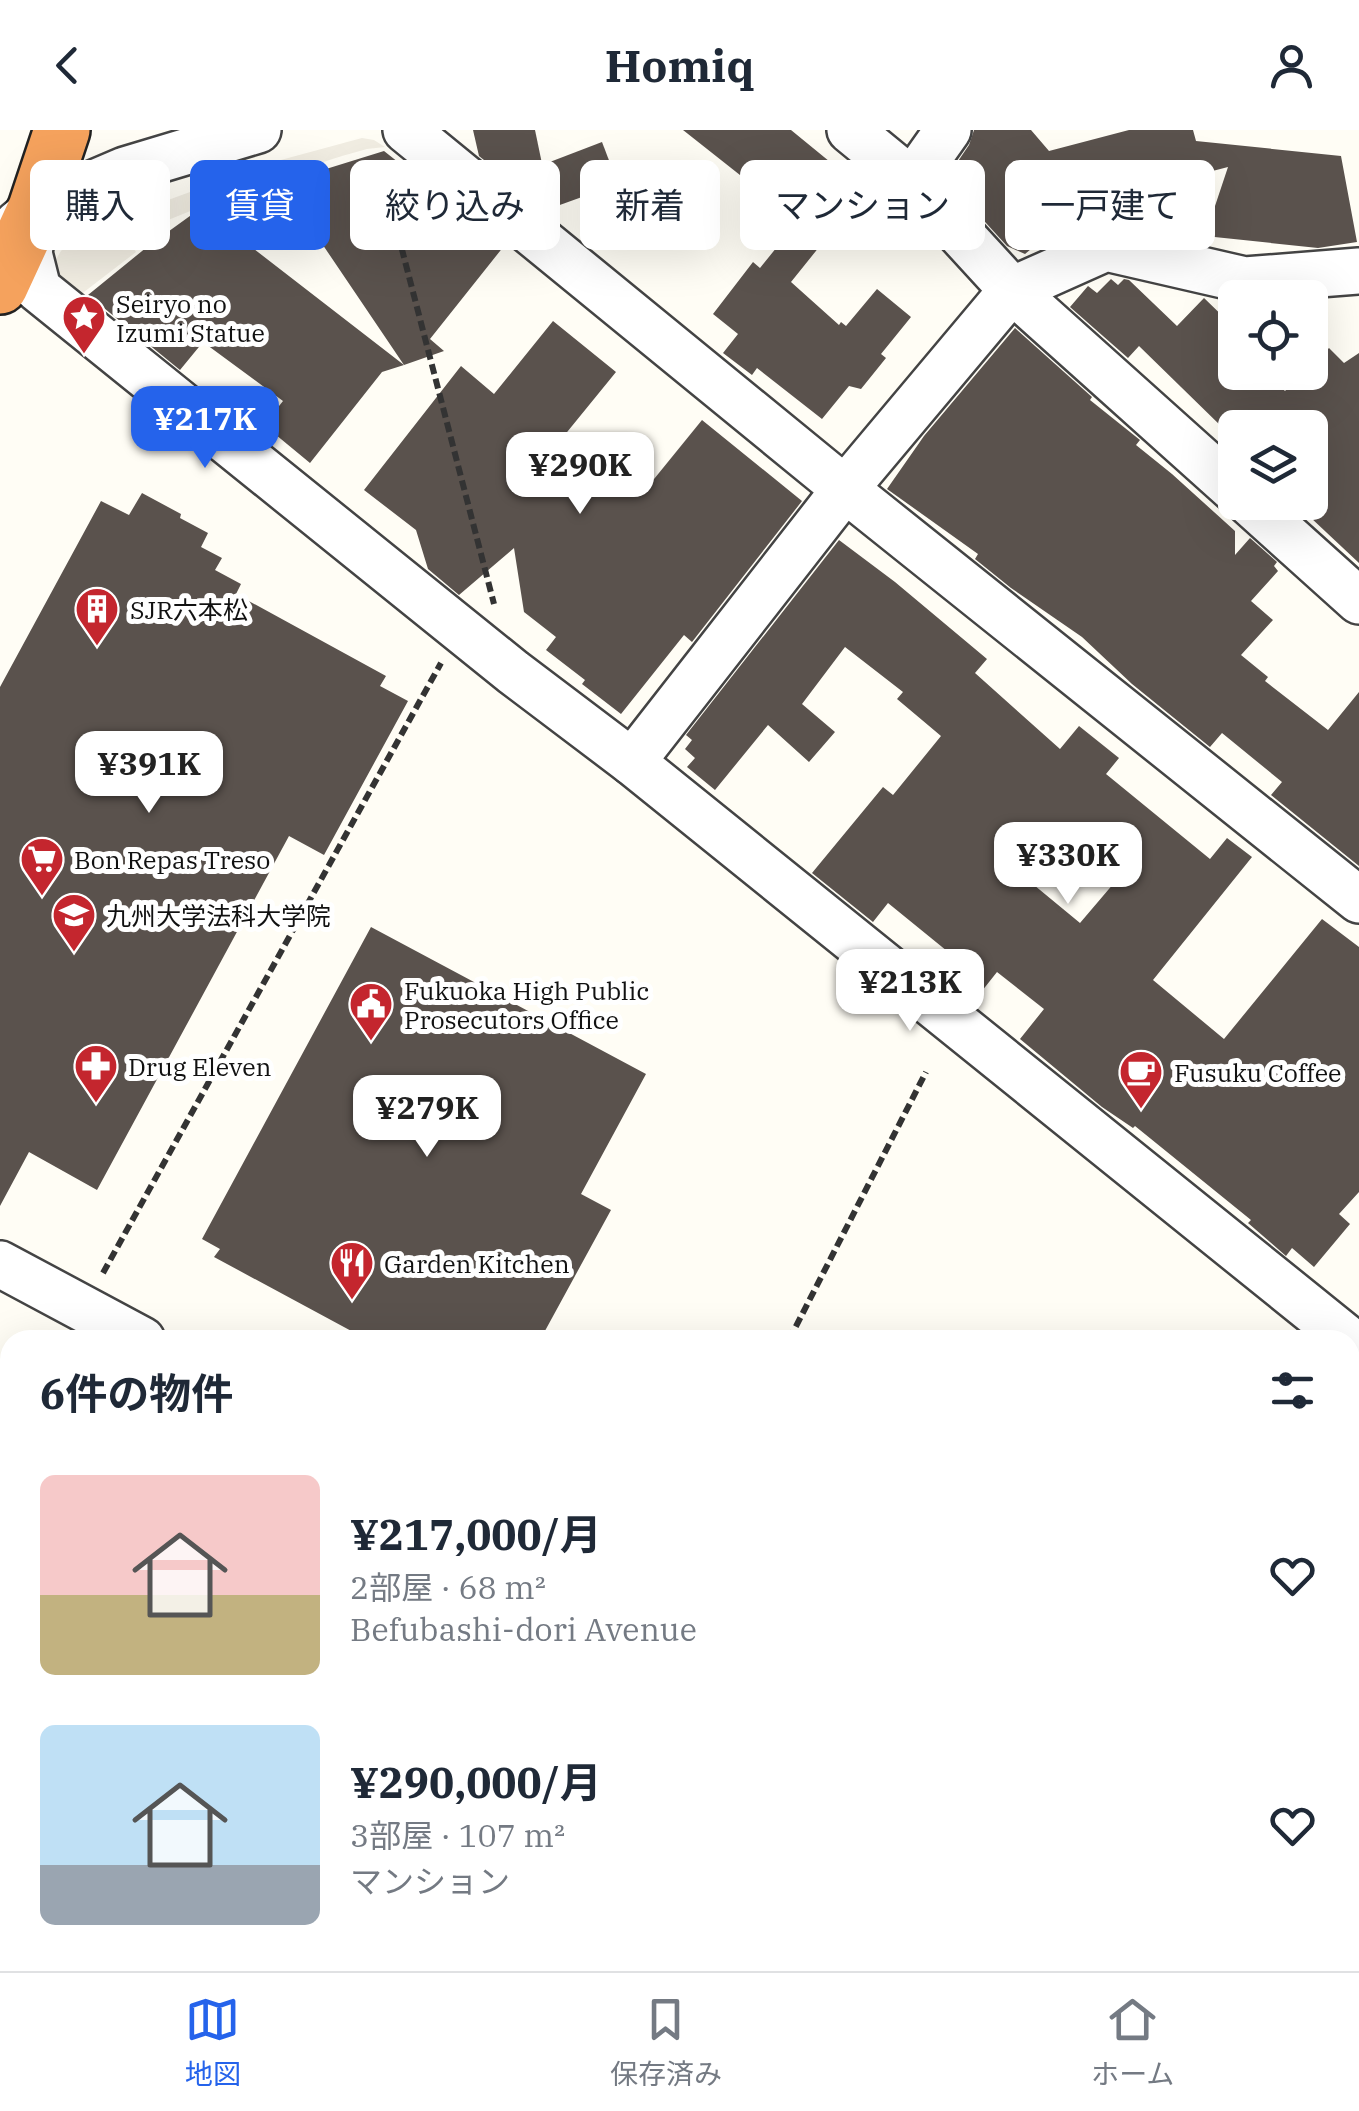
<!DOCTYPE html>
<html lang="ja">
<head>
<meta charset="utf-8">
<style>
	:root { --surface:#fff; --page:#f2f2f3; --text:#1f2937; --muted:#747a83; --line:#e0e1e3; --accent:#2563eb }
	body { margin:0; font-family:"IBM Plex Serif","Noto Sans JP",serif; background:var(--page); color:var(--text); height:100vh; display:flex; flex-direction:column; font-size:38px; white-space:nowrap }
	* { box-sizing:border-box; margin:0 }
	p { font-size:32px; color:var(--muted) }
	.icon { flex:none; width:55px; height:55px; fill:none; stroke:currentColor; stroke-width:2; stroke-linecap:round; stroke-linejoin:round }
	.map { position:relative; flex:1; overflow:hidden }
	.drawer { position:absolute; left:0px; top:1200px; width:1360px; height:642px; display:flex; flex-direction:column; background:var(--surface); border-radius:30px 30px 0 0; box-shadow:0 10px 40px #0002 }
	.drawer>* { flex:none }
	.hud { position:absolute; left:30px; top:30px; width:1300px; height:90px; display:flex; gap:20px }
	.controls { position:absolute; left:1218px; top:150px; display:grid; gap:20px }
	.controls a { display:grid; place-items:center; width:110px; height:110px; border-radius:15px; background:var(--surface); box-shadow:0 10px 40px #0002; font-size:50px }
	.price { position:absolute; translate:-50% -85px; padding:0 22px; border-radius:20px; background:#fff; color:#222; font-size:32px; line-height:65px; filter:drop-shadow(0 2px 5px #0008) }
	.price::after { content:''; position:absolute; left:50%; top:60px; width:30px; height:22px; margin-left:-15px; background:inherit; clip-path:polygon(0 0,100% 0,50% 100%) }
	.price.selected { background:var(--accent); color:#fff }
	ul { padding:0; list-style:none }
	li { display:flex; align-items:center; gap:30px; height:250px; padding:0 40px }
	li span { display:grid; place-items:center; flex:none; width:280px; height:200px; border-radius:15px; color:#555 }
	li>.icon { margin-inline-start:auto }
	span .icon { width:120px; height:120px; fill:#fffc; stroke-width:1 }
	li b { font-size:42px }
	h2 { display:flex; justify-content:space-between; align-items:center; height:120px; padding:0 40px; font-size:42px }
	.tag { padding:0 35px; border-radius:15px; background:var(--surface); box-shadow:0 10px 40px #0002; font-size:35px; line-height:90px }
	.tag.selected { background:var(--accent); color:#fff }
	header { display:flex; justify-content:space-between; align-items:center; height:130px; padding:0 40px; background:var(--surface); font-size:45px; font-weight:800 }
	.tabs { display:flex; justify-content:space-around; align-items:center; height:140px; border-top:2px solid var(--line); background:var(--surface); font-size:28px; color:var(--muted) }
	.tabs a { display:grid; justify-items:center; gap:5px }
	.tabs .selected { color:var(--accent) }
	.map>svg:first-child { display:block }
	.plaza { fill:#f1ede2 }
	.building { fill:#5a524d; fill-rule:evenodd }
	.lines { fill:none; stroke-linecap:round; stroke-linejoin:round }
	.minor-casing { stroke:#444; stroke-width:50 }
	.highway-casing { stroke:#222; stroke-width:60 }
	.path { stroke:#333; stroke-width:6; stroke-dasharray:10 5; stroke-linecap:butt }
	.minor { stroke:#fff; stroke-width:45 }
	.highway { stroke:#f5a25d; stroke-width:55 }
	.labels { text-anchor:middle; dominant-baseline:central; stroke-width:10; stroke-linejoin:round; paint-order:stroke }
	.poi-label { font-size:25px; fill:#111; stroke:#fff; text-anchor:start }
</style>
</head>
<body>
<header><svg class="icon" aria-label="back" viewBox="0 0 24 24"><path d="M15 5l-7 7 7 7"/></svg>Homiq<svg class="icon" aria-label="person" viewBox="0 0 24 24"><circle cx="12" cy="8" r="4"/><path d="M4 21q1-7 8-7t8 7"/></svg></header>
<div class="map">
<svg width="1359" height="1841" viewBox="0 0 1359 1841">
	<rect width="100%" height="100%" fill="#fffdf5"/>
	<path class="plaza" d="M362,8l12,2 11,7 -18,2 -25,7 -75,24 -141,57 10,15 -65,50 -15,-7 -3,-31 8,-13 8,-8 42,-22 155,-57z"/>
	<g class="building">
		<path d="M473,0h62l11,53 -14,16 -53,-43z"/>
		<path d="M683,0h108l44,36 -6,8 27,22 -24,35 -41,51 48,43 2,-3 5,4 31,-37 34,28 -30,37 5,4 -25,31 -12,-3 -27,33 -65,-51 -5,7 -29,-22 15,-19 -25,-20 40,-52 7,6 38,-47z"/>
		<path d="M974,0h57l18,21 80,-21h64l3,11 145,15 16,86 -39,6 -113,-12 23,-69 -209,54 41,4 -35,29 -18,-8 -61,-67 23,-34z"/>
		<path d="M602,12l16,42 -61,22 -15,-41z"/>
		<path d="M384,21l120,95 -74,93 14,12 -40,14 -123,-182z"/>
		<path d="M201,78l203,157 -22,7 -72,91 -46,-38 19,-24 -80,-59 -23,28 -92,-75 59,-48z"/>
		<path d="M1111,149l7,6 6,-6 5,1 48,46 27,-28 31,30v44h30l20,19 19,-19h6v-5l19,-19 15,15 15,-10v210l-49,-46v-89h-87l-84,-82 -11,12 -58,-51 18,-21 9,7z"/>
		<path d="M553,191l63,51 -66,81 53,43 25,-30 22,18 52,-64 100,81 -110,141 -8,-7 -63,79 -39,-30 3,-4 -39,-30 10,-13 -32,-25 -10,-64 -55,47 -31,-26 -12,-39 -52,-40 97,-124 33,28z"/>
		<path d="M1015,198l77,69 -2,3 50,40 -4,5 36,29 63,57v24l15,-17 27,24 -3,4 4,5 -27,30 22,19 -32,35 27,22 -3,4 63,49 31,-38v174l-88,-71 11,-13 -60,-49 -12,14 -78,-63 -50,-47 -71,-49 -36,-29 3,-5 -91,-65 37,-53z"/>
		<path d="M142,363l39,21 -1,4 28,15 -7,14 21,11 -7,12 26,14 -5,10 150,82 -6,10 28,15 -84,154 -35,-19 -192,354 -68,-38 -29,54v-519l101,-186 28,14z"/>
		<path d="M839,410l56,42 92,77 -12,14 85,76 19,-23 40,32 -13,16 104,85 17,-21 25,19 -99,123 71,59 98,-120 37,28v245l-20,22 11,10 -36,43 -22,-19 -6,8 -38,-33 3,-3 -116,-94 -2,2 -31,-21 -82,-68 24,-30 -47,-37 -23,29 -6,-5 -2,2 -34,-28 15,-19 -59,-48 -15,19 -61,-49 71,-86 10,8 48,-59 -44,-37 6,-7 -58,-45 -43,57 33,28 -26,30 -41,-37 -53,65 -28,-23 8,-9 -10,-9 7,-9 -6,-5zM1054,694l66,52 -40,47 -63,-52z"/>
		<path d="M371,797l275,147 -65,120 30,16 -71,130h-172l-154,-83 6,-8 -18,-10z"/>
	</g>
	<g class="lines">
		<defs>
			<g id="minor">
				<path d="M406,0l439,359 514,411"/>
				<path d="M850,0l62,51 100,109 223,200"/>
				<path d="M912,51l36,-51"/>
				<path d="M35,85l-6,38 9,36 475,383 119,90 717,578"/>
				<path d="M17,94l19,-16 89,-38 133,-40"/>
				<path d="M1249,372l110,99"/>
				<path d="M632,632l213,-273 167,-199 94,-42 139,32 114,-9"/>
				<path d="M0,1134l142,76"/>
				<path d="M1350,1536l9,-9"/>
				<path d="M0,1828l28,13"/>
				<path d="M1088,1841l7,-9"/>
			</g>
			<path id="highway" d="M0,156l36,-78 26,-78"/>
		</defs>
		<use href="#minor" class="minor-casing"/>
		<use href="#highway" class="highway-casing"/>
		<g class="path">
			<path d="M379,31l115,443"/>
			<path d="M103,1143l338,-610"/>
			<path d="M789,1210l137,-268"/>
			<path d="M221,1841l4,-9"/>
			<path d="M448,1841l4,-9"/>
		</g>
		<use href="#minor" class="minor"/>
		<use href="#highway" class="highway"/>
	</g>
	<defs>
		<symbol id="sight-pin" viewBox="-11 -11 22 30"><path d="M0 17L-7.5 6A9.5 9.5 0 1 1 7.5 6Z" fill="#c4262e" stroke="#fff"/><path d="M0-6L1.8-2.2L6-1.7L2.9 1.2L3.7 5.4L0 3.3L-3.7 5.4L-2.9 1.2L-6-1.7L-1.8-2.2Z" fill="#fff"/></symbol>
		<symbol id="building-pin" viewBox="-11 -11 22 30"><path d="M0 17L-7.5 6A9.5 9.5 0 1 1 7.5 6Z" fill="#c4262e" stroke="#fff"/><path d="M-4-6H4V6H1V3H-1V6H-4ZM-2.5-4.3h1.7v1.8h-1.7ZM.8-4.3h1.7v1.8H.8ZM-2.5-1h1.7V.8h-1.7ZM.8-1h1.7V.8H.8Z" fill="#fff"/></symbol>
		<symbol id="supermarket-pin" viewBox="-11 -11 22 30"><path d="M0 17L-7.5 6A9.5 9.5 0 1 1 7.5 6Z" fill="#c4262e" stroke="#fff"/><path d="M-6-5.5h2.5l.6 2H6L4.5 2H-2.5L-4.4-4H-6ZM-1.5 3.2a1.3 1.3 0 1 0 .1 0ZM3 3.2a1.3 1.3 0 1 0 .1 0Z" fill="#fff"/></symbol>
		<symbol id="university-pin" viewBox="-11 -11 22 30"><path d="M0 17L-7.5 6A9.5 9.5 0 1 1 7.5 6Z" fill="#c4262e" stroke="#fff"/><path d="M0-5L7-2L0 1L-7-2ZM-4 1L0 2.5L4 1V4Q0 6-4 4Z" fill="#fff"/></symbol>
		<symbol id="civic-pin" viewBox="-11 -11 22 30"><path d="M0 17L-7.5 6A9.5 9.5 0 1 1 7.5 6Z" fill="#c4262e" stroke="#fff"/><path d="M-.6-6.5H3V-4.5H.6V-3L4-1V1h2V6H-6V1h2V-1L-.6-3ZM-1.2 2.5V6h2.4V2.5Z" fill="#fff"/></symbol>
		<symbol id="pharmacy-pin" viewBox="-11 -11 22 30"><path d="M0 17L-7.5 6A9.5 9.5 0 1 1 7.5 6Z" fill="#c4262e" stroke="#fff"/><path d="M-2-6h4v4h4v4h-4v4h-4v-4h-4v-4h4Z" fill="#fff"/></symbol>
		<symbol id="cafe-pin" viewBox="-11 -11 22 30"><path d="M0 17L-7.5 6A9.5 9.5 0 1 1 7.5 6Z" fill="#c4262e" stroke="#fff"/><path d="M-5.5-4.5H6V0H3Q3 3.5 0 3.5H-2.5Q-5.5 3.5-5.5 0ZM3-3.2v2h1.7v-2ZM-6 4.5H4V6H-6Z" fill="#fff"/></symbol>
		<symbol id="restaurant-pin" viewBox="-11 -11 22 30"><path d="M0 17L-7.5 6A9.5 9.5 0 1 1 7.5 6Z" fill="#c4262e" stroke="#fff"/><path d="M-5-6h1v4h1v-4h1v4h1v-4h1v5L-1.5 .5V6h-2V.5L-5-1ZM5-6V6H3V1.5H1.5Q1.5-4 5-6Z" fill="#fff"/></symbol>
	</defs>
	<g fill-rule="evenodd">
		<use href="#sight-pin" x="59" y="162" width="50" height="68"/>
		<use href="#building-pin" x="72" y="454" width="50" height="68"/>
		<use href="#supermarket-pin" x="17" y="704" width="50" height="68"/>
		<use href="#university-pin" x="49" y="760" width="50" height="68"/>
		<use href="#civic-pin" x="346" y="849" width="50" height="68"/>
		<use href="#pharmacy-pin" x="71" y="911" width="50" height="68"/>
		<use href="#cafe-pin" x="1116" y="917" width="50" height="68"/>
		<use href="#restaurant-pin" x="327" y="1108" width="50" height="68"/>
	</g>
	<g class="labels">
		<g class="poi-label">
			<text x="116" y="173">Seiryo no<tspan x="116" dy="29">Izumi Statue</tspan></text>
			<text x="130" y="479">SJR六本松</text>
			<text x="74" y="729">Bon Repas Treso</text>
			<text x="106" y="785">九州大学法科大学院</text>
			<text x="404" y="860">Fukuoka High Public<tspan x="404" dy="29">Prosecutors Office</tspan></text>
			<text x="128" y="936">Drug Eleven</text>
			<text x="1174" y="942">Fusuku Coffee</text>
			<text x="384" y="1133">Garden Kitchen</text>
		</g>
	</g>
</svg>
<div class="controls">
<a><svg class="icon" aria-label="locate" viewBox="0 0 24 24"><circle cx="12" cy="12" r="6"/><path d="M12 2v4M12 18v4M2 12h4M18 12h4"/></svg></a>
<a><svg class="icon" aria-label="layers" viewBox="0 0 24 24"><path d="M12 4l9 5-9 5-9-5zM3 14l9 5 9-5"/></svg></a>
</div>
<b class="price selected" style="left:205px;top:341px">¥217K</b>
<b class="price" style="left:580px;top:387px">¥290K</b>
<b class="price" style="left:149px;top:686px">¥391K</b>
<b class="price" style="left:1068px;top:777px">¥330K</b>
<b class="price" style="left:910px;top:904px">¥213K</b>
<b class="price" style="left:427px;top:1030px">¥279K</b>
<div class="hud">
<a class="tag">購入</a>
<a class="tag selected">賃貸</a>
<a class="tag">絞り込み</a>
<a class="tag">新着</a>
<a class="tag">マンション</a>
<a class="tag">一戸建て</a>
</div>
<section class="drawer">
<h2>6件の物件<svg class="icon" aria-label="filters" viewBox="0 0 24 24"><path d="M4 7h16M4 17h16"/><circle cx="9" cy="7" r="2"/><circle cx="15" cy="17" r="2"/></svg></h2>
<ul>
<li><span style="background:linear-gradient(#f6c9c9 60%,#c2b280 0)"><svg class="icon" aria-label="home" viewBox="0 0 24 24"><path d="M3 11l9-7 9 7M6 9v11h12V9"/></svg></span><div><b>¥217,000/月</b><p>2部屋 · 68 m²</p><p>Befubashi-dori Avenue</p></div><svg class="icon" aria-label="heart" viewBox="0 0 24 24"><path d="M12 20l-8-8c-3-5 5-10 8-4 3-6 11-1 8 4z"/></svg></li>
<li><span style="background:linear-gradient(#bfe0f5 70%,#9aa5b1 0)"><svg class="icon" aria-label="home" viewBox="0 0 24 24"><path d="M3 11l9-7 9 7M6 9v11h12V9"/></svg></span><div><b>¥290,000/月</b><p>3部屋 · 107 m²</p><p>マンション</p></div><svg class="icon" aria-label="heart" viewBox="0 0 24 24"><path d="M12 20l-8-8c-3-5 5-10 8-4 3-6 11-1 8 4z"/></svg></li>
</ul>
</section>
</div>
<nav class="tabs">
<a class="selected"><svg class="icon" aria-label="map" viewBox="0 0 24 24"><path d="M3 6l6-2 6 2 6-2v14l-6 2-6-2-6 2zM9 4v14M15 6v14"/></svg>地図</a>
<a><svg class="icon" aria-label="saved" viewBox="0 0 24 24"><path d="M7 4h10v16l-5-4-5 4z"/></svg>保存済み</a>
<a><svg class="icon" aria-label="home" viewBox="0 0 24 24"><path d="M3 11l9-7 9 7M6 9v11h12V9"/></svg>ホーム</a>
</nav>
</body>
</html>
